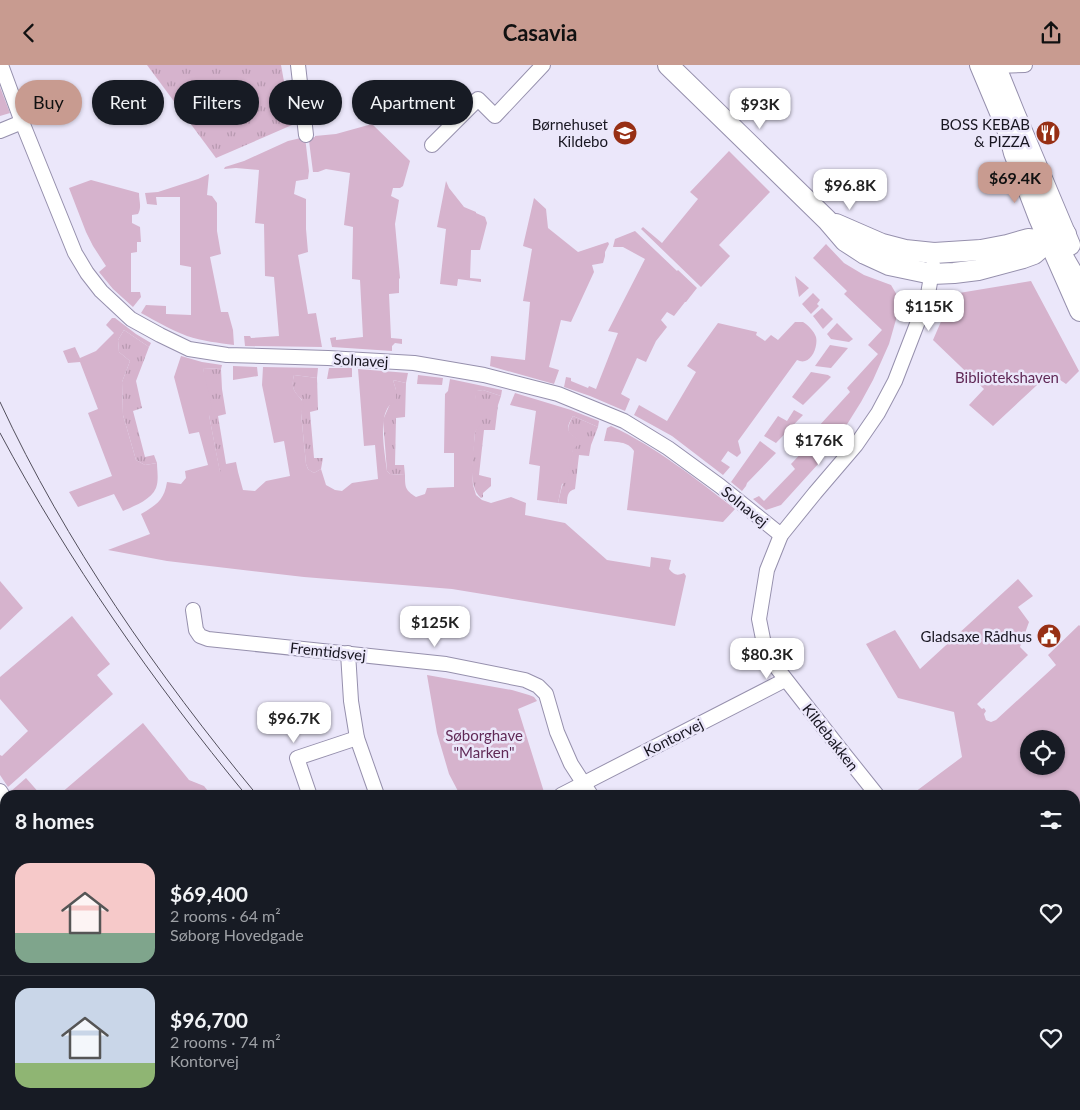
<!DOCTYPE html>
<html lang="en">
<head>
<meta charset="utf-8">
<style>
	:root { --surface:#171b24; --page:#242831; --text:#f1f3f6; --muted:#9ea1a6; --line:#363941; --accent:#c89b90 }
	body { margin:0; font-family:Lato,sans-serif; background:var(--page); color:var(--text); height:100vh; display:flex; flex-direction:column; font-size:19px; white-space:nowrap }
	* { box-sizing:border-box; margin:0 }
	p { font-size:16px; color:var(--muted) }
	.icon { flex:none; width:28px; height:28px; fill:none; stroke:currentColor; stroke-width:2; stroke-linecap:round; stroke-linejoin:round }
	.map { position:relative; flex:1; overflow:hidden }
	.side { position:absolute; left:0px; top:725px; width:1080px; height:320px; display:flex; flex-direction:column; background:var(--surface); border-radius:15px 15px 0 0; box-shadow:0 1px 4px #0004 }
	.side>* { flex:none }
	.hud { position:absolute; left:15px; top:15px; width:500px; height:45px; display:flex; gap:10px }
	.tools { position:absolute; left:1020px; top:665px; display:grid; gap:10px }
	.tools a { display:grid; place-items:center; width:45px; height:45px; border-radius:50%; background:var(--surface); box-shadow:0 1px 4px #0004; font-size:25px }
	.price { position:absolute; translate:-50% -42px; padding:0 11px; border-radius:10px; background:#fff; color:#222; font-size:16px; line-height:32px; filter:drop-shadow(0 1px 2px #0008) }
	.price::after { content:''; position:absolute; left:50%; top:30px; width:15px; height:11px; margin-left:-8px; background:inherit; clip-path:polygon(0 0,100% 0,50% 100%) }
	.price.current { background:var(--accent); color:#111 }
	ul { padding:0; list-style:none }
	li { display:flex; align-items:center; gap:15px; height:125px; padding:0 15px }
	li+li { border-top:1px solid var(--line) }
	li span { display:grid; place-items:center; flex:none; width:140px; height:100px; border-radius:15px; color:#555 }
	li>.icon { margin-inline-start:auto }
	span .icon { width:60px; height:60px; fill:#fffc; stroke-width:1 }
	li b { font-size:21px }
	h2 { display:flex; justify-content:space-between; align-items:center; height:60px; padding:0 15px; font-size:21px }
	.chip { padding:0 18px; border-radius:22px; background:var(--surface); box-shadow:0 1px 4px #0004; font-size:18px; line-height:45px }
	.chip.current { background:var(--accent); color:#111 }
	header { display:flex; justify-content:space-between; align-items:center; height:65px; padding:0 15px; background:var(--accent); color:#111; font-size:22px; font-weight:700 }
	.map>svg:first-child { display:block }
	.grass { fill:url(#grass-tufts) }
	.park { fill:#d6b3cd; fill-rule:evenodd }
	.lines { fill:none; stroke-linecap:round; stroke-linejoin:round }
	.street-casing { stroke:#9690ad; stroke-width:16 }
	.secondary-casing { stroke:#9690ad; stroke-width:22 }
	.street { stroke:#fff; stroke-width:14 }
	.secondary { stroke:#fff; stroke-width:20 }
	.tram { stroke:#524f5c; stroke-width:1 }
	.labels { text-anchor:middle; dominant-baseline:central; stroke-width:5; stroke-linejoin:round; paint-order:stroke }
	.poi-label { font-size:15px; fill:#181621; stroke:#ebe7fa; text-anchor:end }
	.street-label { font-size:15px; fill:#181621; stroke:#ebe7fa }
	.park-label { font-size:15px; fill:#602956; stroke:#ebe7fa }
</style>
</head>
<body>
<header><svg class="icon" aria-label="back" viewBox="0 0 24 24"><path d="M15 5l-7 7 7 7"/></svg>Casavia<svg class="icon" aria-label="share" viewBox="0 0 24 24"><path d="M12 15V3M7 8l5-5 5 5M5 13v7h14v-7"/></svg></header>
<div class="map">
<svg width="1080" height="1045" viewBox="0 0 1080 1045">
	<defs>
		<pattern id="grass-tufts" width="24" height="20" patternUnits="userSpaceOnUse" patternTransform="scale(1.25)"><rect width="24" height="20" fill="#d6b3cd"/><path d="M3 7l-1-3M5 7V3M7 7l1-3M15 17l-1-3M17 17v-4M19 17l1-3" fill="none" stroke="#b799b0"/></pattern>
	</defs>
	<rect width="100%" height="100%" fill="#ebe7fa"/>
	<g class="grass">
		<path d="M147,0h134l11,60 -76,33z"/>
		<path d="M124,265l25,17 -13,34 6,27 -9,3 12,46 9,-2 3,8 -12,2 -9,-5 -13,-45 -1,-33 8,-21 -11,-9 -1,-12z"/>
		<path d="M203,303l18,1 1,20 4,25 -8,2 8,48 10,-2 2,10 -18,1 -11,-58z"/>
		<path d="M294,310l23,3 1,32 -8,2 4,46h9l-2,11 -7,4 -6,-4 -2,-5 -5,-51 1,-13c-9,-9 -11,-13 -8,-25z"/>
		<path d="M393,315l13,3 -1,34 -9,1 -1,47h9l1,10 -15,-1 -3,-3 -4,-51 13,-30z"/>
		<path d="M483,325l18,6 -3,9 -3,25h-11l-5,45 12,3v8l-8,7v4l-2,1c-15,-13 -7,-48 -6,-66 6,-10 0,-21 0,-32 0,-2 1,-7 1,-9z"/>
		<path d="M573,351l25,11 -7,18 -2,11 -10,-1 -4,34c-8,2 -8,9 -8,15l-9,-1 3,-13 12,-41 7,-8c-13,-9 -15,-9 -7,-25z"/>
	</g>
	<g class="park">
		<path d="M0,22l10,26 -10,3z"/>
		<path d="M372,59l38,37 -7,25 -3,2h-7l-2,8 8,4 -4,24 5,54 -1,1v14l-10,1 2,44 11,1v5l-7,-1 -3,3v5l-60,-4 -2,-9 6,-1v3l27,-3 -3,-57 -8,-1 1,-52 -9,-2 6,-52 -24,-4 -8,3h-5l-4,-31h2v-3l4,-1v-1l21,-2z"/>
		<path d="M305,72l4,34 -1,8 -12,2 -2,13 12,5v30l2,23 -10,3 10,59 8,-1 6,34 -77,-1 -1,-10h6l1,2 28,-2 -5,-59 -9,-1 -1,-52 -9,-1 4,-53 -23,-2 -12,1 1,-2 19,-6 44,-20z"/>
		<path d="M729,86l41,41 -51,53 11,11 -29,31 -60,-58 2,-2 19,16 36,-44 -8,-7z"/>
		<path d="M209,109l-2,21 5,1 5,7v28l4,23 -11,3 11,55h7l5,18 1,15c-15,-2 -32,-4 -47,-9 -16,-6 -31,-15 -46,-23l5,-8 20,1v8l25,1v-48l-11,-2v-68h-24l1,8 -10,-1 -2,-11 13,-1 40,-13z"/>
		<path d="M91,115l48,13c0,8 3,14 -1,21l-6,1v8l8,4 1,15h-4v10l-6,1v39h9l1,5 -8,10 -20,-18 -14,-17 7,-6 -13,-20 -7,-14 -17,-44z"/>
		<path d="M446,116l3,7 15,19 12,5v1l9,4 2,6 -7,27h-9l-1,28 11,1v3l-23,-3 -1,7 -17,-2 6,-55 -9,-2z"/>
		<path d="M534,133l12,11 2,19 30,24 30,-10 1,2 -4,8v4l-2,7 -11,2 2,7 -23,50 -10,-2 -12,47 10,3 -5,14 -64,-18 1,-10 34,4 5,-58 -7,-1 9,-52 -9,-3z"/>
		<path d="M635,166l42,40 1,-1 19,18 -11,14h-1l-11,14 -7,-4 -6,8 6,7 -11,14 -10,21 -9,-4 -16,36 9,5 -5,12 -35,-15 -26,-9 2,-10 5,1v3l17,7 1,-2 7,3 22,-56 -10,-2 37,-72 -22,-12h-10l2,-8z"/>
		<path d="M826,179l18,19 20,12 27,10 10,17 -12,42 -16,36 -12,22 -20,32 -22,29 -38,42 -15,5 -13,-11 6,-3 5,5 31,-32 -4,-5 31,-33 -4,-4 32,-35 -3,-4 31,-34 -10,-9 14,-15 -38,-36 3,-3 -34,-33z"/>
		<path d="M795,211l14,12 -10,9z"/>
		<path d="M1031,216l48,90 -13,13 -16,-11 -57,53 -24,-21 15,-16 -51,-49 20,-46z"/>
		<path d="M813,228l7,7 -3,4 2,2 -8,8 -9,-10z"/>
		<path d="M822,243l11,11 -10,10 -10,-13z"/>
		<path d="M112,253h3l21,16 15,9 -2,4 -25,-17 -6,10 1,12 11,9 -8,21 1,33 13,45 9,5 12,-2c0,7 2,17 -1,25 -5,12 -22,18 -33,23l-9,-17 -36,13 -9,-15 43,-16 -24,-63 10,-4 -18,-47 -12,1 -5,-12 12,-4 5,11 16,-7 18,-18 -8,-8z"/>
		<path d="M795,257h8c5,3 11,9 13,15 2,8 -3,22 -11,24 -3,1 -5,0 -8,-1l-59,81 3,12 -4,4 -9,-6 -7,10 9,6 -7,8 -51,-39 -38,-21 5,-10 28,16 29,-49 -9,-6 31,-43 39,9 -1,3 9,6 6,-6 7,5z"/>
		<path d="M837,258l16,16 -4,3 -18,-3 -4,-5z"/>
		<path d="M830,280l18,3 -17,20 -16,-2z"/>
		<path d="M181,291l21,6 20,3 -1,4 -18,-1 9,40 -3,7 11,57h18l5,18 12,1 11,-10 24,-5 -6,-35 -10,2 -12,-58 1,-18 55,1 -1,10 -23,-3c-4,18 3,16 10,29l-3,9 5,51 2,5 6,4 7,-4 5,16 9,5 7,1 10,-8 26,-4 -3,-34 -11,1 -6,-77 50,4 -2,10 -13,-3 3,10v12c-2,1 -6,2 -7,4 -11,14 -4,48 -2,65l3,3 15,1c0,12 0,15 11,22l9,-3 2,-6 27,-1v-34h-10l1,-59 3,-3 2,-12 52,11 -1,6 -18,-6 -6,1c-3,10 -1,15 5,22v9l-7,10 -3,40 1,13 3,10 6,5 9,3 20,-6 15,6 -1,12 40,8 42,37 43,7 1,-10 20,3 -2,9c5,6 8,7 15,4l2,3 -11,50 -223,-37 -148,-12 -137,-16 -59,-11 42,-16 -9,-20c15,-9 23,-13 26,-32l14,2 5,-6 -1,-7 23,-6 -9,-33 -10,2 -15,-57z"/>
		<path d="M233,301l24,1 1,9 -25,4z"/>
		<path d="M329,303h23v9l-25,2z"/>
		<path d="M811,307l17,3 3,2 -28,28 -11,-8z"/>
		<path d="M418,310l25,3 -1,7 -25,-1z"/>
		<path d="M515,328l56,17 28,11 -1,6 -25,-11c-9,15 -5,16 8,25l-8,9 -6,32 -5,2 -4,19 -21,-3 3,-34 -11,-2 7,-53 -26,-6z"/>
		<path d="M794,345l9,5 -27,28 -12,-7 14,-20 9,5z"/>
		<path d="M611,361c45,21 85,53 124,83l-12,13 -96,-12 7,-59c-6,-10 -18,-9 -30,-10l3,-13z"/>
		<path d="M760,376l16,12 -29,30 -1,3 -4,5 -11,-9z"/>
		<path d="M1018,514l15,17 -15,11 11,15 -9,25 8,8 -51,49 5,5 2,-1 2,3 -2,3 2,6 5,2 5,-2 60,-55 -8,-10 31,-30 1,1v266l-5,-6v-91h-164l51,-38 -8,-45 -56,-14 -32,-54 29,-14 25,39zM1029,674h27v27h-27z"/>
		<path d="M0,516l23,27 -23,22z"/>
		<path d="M72,551l38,48 -13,11 16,19 -105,93 -8,-12v-20l2,1 26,-25 -28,-32v-22z"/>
		<path d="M427,610l85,15 17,5 5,2 3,4 -19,8 26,83 -5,3h-79l-11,-21 -12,-41z"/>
		<path d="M143,658l46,57 15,6 7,9h-150l-1,-1z"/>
		<path d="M26,713l15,17h-29l-2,-3z"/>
		<path d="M138,1040h71l5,5h-80l-1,-2z"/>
		<path d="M295,1040h46l3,5h-44z"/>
		<path d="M416,1040h56l4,5h-56z"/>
		<path d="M613,1040h27l5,5h-29z"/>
	</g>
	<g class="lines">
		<defs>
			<g id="street">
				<path d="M1,0l21,57 53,131 12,20 14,18 30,28 29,16 29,14 38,6 101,3 86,5 70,12 74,19 66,27 44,27 52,38 61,49"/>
				<path d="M298,0l8,70"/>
				<path d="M996,1l29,-1"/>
				<path d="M0,66l22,-9"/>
				<path d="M432,80l46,-46 17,17 48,-51"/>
				<path d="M193,545l3,20 4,6 8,3 238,25 79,16 13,6 8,8 11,38 14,32 20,31"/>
				<path d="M348,588l3,48 6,37 20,57"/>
				<path d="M0,726l5,8"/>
				<path d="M309,728l-12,-35 60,-20"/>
				<path d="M561,730l224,-115"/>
				<path d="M877,730l-36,-45 -68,-87 -9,-19 -5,-25 8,-49 14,-35 34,-42 41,-48 22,-32 17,-32 29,-75 4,-12 5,-29"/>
				<path d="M0,925l5,7"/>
				<path d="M1075,978l5,6"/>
				<path d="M224,1040l5,5"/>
				<path d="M653,1040l5,5"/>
				<path d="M40,1045l7,-5"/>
				<path d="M862,1045l5,-5"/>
			</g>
			<g id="secondary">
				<path d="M668,0l159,155 18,21 20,13 24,11 43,9 22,-1 24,-3 45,-12 11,-4 15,-13 17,-7"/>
				<path d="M980,0l29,69 5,19 25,65 41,93"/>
				<path d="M995,0l19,47 56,133"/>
				<path d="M836,159l46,20 23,6 29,3 47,-3 26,-5 21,-6 21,2 7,4 24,41"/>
			</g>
		</defs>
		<use href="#street" class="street-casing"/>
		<use href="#secondary" class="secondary-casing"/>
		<use href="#street" class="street"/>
		<use href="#secondary" class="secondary"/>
		<g class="tram">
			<path d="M0,337c66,142 157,272 257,393"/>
			<path d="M0,368c69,129 153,249 246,362"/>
			<path d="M504,1040l5,5"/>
			<path d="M515,1040l4,5"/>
		</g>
	</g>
	<defs>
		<symbol id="school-disc" viewBox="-11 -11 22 22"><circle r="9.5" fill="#972f14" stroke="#ebe7fa"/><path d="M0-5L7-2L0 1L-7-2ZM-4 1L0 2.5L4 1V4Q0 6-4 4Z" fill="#fff"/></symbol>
		<symbol id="restaurant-disc" viewBox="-11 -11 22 22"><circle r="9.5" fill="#972f14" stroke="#ebe7fa"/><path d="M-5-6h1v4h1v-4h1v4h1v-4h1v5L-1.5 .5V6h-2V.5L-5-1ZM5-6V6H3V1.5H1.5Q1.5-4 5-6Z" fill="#fff"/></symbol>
		<symbol id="civic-disc" viewBox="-11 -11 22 22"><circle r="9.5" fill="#972f14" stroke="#ebe7fa"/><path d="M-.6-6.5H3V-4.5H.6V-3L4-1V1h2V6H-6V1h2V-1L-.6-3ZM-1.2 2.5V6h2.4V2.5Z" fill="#fff"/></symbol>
	</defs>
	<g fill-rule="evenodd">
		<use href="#school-disc" x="611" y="54" width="28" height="28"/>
		<use href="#restaurant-disc" x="1034" y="54" width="28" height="28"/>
		<use href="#civic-disc" x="1035" y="557" width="28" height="28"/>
	</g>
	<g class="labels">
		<g class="poi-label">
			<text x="608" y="59">Børnehuset<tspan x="608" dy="17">Kildebo</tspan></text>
			<text x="1030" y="59">BOSS KEBAB<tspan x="1030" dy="17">&amp; PIZZA</tspan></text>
			<text x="1032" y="571">Gladsaxe Rådhus</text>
		</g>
		<g class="street-label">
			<text transform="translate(361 295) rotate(3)">Solnavej</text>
			<text transform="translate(745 441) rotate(39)">Solnavej</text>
			<text transform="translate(328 586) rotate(6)">Fremtidsvej</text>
			<text transform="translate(673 672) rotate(-27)">Kontorvej</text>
			<text transform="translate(831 672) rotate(52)">Kildebakken</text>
		</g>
		<g class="park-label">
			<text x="1007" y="312">Bibliotekshaven</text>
			<text x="484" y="670">Søborghave<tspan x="484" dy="17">"Marken"</tspan></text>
		</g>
	</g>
</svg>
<div class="tools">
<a><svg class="icon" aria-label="locate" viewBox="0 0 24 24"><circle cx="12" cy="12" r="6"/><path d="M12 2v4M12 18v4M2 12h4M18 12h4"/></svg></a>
</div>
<b class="price" style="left:760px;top:65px">$93K</b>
<b class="price current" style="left:1015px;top:139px">$69.4K</b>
<b class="price" style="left:850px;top:146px">$96.8K</b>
<b class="price" style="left:929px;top:267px">$115K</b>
<b class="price" style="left:819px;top:401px">$176K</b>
<b class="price" style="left:435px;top:583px">$125K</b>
<b class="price" style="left:767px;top:615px">$80.3K</b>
<b class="price" style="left:294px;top:679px">$96.7K</b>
<div class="hud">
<a class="chip current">Buy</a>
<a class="chip">Rent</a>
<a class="chip">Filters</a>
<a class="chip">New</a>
<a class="chip">Apartment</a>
</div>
<section class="side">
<h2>8 homes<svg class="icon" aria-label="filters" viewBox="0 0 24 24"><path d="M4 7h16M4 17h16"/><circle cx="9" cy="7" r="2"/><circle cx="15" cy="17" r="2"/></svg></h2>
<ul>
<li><span style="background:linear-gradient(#f6c9c9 70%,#7fa58c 0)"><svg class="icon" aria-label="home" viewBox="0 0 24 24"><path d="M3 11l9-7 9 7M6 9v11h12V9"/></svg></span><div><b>$69,400</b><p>2 rooms · 64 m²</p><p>Søborg Hovedgade</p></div><svg class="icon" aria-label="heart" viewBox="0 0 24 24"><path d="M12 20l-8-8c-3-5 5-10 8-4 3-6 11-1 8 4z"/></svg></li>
<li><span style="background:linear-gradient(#c9d6e8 75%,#8fb573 0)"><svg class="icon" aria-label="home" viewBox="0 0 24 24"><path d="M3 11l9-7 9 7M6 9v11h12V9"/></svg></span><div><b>$96,700</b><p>2 rooms · 74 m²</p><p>Kontorvej</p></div><svg class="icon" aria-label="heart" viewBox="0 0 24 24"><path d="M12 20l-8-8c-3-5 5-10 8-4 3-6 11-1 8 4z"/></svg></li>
</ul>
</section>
</div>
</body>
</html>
